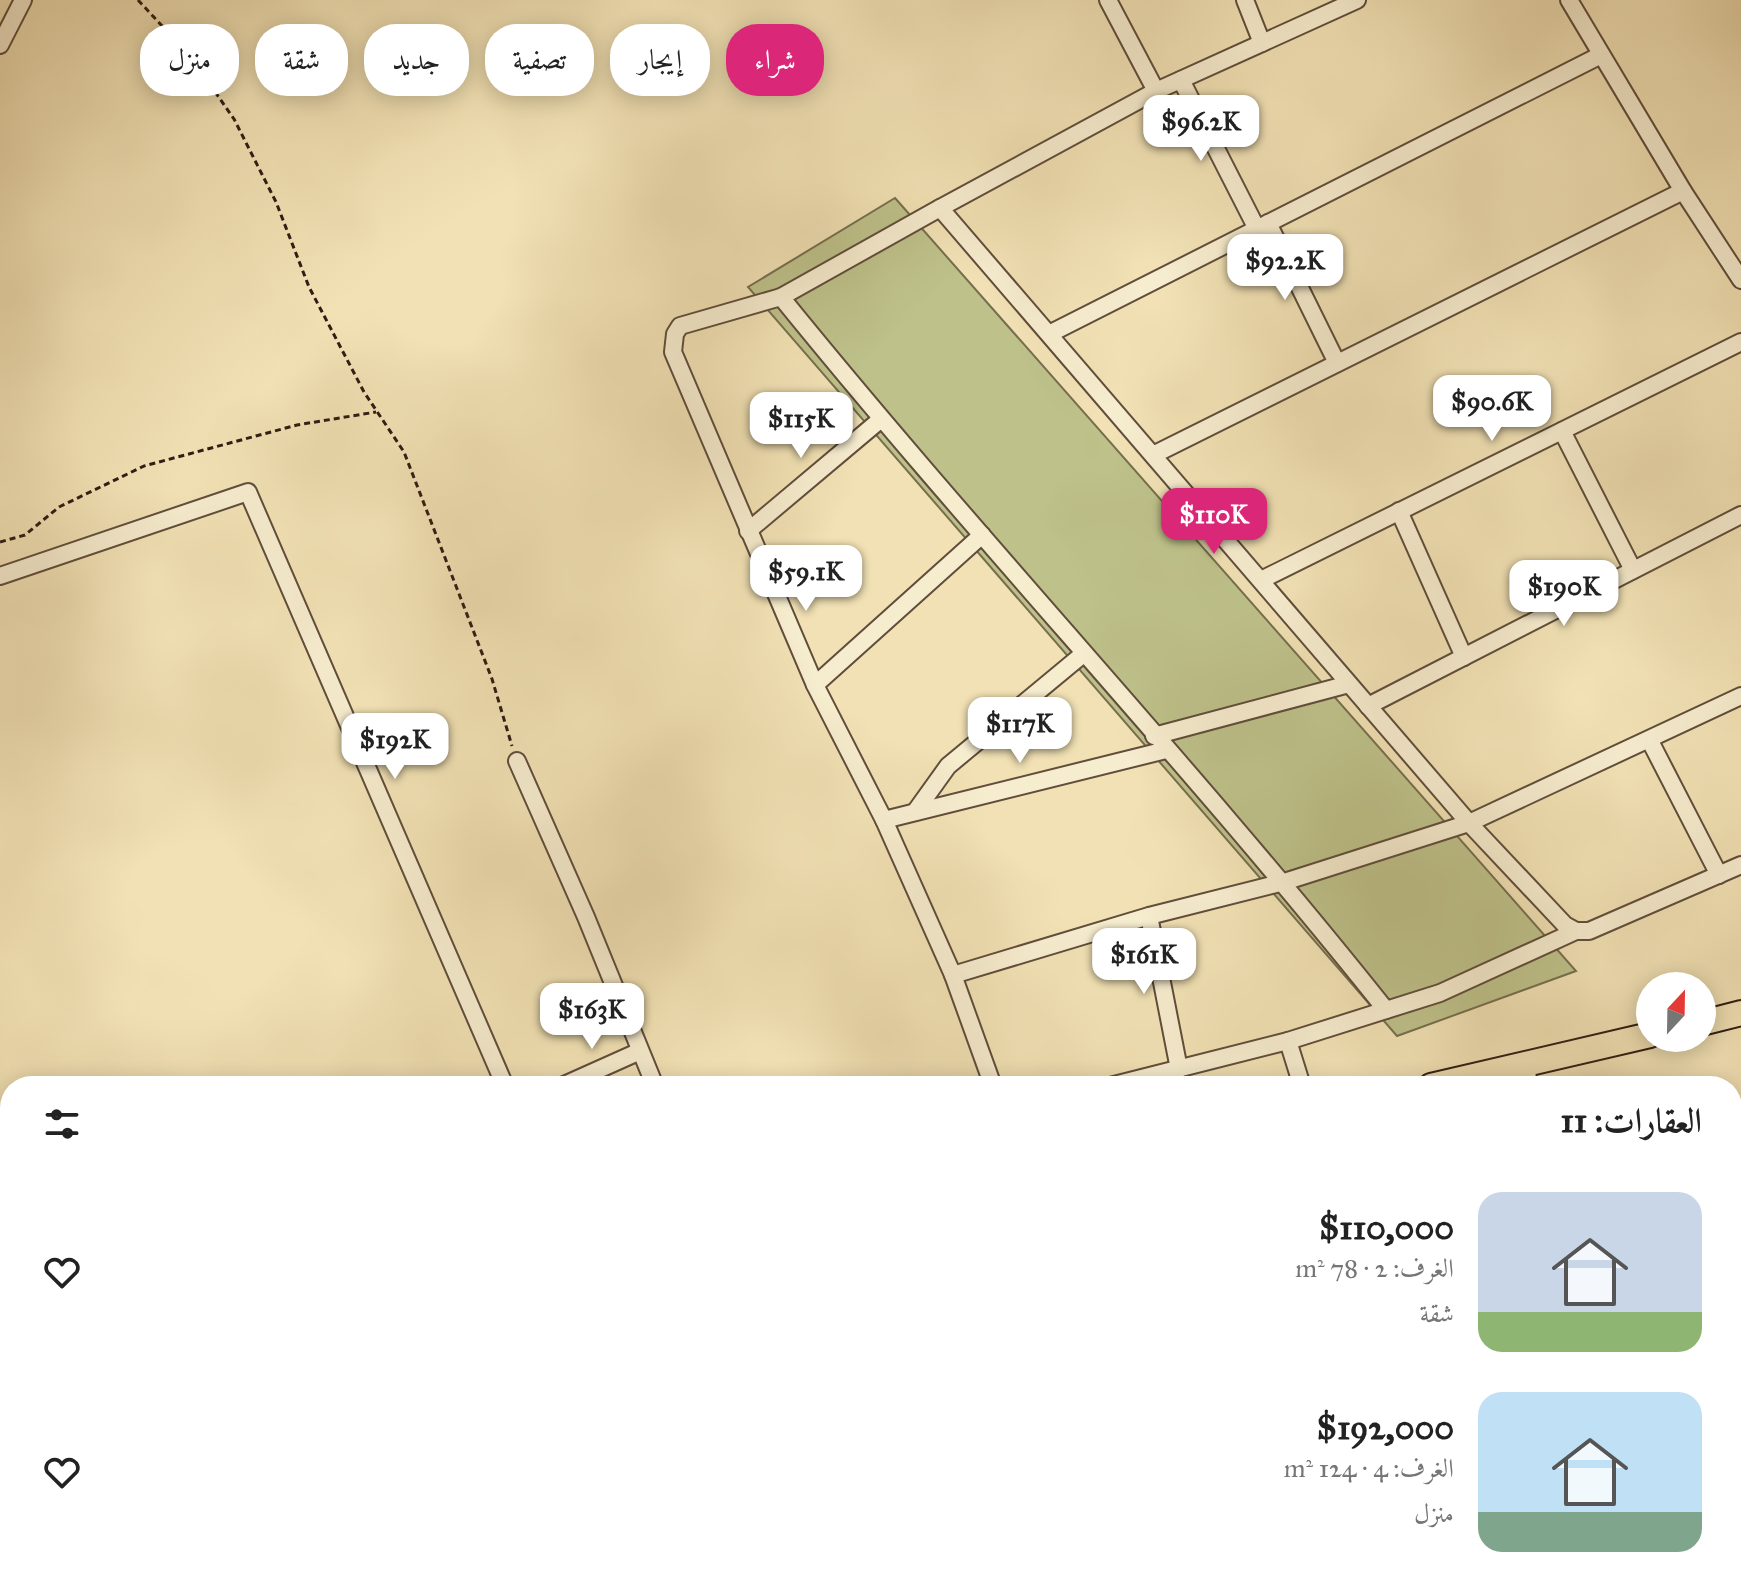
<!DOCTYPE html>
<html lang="ar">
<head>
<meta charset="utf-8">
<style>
	:root { --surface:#fff; --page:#f2f2f2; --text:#222; --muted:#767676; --accent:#db2777 }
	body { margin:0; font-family:"IM FELL Great Primer",Amiri,serif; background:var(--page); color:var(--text); direction:rtl; height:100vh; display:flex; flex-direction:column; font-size:30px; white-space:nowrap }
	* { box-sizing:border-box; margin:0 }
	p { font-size:26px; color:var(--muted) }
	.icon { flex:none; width:44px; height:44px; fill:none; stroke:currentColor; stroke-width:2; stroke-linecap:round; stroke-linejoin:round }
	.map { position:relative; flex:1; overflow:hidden; direction:ltr }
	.sheet { position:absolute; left:0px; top:1076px; width:1742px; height:514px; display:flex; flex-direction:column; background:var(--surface); border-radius:32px 32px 0 0; box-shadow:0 4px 20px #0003; direction:rtl }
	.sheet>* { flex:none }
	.hud { position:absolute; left:24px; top:24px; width:800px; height:72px; direction:rtl; display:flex; gap:16px }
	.needle { width:52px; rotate:22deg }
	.controls { position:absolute; left:1636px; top:972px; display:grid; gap:16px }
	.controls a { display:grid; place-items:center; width:80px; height:80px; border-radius:50%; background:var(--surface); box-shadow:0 4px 20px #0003; font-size:40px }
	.price { position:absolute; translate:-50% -68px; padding:0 18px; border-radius:16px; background:#fff; color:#222; font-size:26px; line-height:52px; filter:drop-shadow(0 2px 4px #0008) }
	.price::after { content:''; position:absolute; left:50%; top:48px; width:24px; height:18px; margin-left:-12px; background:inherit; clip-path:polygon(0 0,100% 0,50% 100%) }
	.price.selected { background:var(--accent); color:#fff }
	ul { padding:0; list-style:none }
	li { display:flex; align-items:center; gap:24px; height:200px; padding:0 40px }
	li span { display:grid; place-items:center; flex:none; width:224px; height:160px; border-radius:24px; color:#555 }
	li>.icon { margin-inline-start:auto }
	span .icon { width:96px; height:96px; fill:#fffc; stroke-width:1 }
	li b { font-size:34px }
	h2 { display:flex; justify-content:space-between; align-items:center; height:96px; padding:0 40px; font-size:34px }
	.pill { padding:0 28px; border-radius:32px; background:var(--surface); box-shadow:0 4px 20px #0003; font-size:28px; line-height:72px }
	.pill.selected { background:var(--accent); color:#fff }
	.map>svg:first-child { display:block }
	.green { fill:#bec18a; stroke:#766e4e; stroke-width:2 }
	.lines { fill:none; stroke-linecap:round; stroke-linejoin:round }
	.lane-casing { stroke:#604d3b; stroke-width:12 }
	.street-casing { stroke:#604d3b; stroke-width:20 }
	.primary-casing { stroke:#2f1c13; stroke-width:28 }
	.path { stroke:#2f1c13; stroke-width:3; stroke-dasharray:6 4; stroke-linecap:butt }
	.lane { stroke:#f6ecce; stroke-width:8 }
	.street { stroke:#f6ecce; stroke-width:16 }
	.primary { stroke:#f1e1b4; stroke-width:24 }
</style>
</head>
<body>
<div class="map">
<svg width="1741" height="1589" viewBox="0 0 1741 1589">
	<rect width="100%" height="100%" fill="#f1e1b4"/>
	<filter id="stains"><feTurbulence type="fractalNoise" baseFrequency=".0025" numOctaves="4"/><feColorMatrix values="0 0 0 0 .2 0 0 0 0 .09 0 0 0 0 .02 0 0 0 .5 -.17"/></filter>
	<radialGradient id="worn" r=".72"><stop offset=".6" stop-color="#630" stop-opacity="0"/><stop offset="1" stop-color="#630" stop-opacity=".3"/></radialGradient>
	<path class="green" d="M895,198l681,773 -179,65 -649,-749z"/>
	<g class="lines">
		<defs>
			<path id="lane" d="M739,1580l3,9"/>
			<g id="street">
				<path d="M1108,0l48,91"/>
				<path d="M1245,0l17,43"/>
				<path d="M1357,0l-201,91 -216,117 529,615 96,102 11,6h13l152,-66"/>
				<path d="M1569,0l114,191 58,89"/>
				<path d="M0,45l23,-45"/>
				<path d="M1181,80l76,149"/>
				<path d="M940,208l-159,89c196,242 411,469 605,713"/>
				<path d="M1268,223l69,140"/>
				<path d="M781,297l-101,29 -5,8 -2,18 142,333 69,135 69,155"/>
				<path d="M1049,334l552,-279"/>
				<path d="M1562,431l71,139"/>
				<path d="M1153,455l530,-264"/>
				<path d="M1399,511l65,146"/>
				<path d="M748,531l132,-111"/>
				<path d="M0,576l248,-84 257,594"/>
				<path d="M1261,580l480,-238"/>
				<path d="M815,685l167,-150"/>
				<path d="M1368,706l373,-191"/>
				<path d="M1154,736l195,-52"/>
				<path d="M1650,741l69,134"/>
				<path d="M517,761l69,156 69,169"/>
				<path d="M915,812l33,-46 134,-111"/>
				<path d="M884,820l282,-70"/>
				<path d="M1149,916l30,153"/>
				<path d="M1288,1041l14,45"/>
				<path d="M1526,1064l3,22"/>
				<path d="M562,1086l76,-34"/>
				<path d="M993,1086l-40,-111 196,-59 135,-34 185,-59 272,-127"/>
				<path d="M1110,1086l178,-45 152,-48 136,-62"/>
				<path d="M0,1252l10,24"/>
				<path d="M1732,1539l9,1"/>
			</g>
			<g id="primary">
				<path d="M1702,1023l39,-10"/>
				<path d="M1431,1086l219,-51"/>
				<path d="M0,1458l10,-3"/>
			</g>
		</defs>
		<use href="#lane" class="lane-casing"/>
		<use href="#street" class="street-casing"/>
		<use href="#primary" class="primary-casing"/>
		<g class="path">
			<path d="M138,0l52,56 44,63 42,83 33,85 55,105 40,60 88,227 20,67"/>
			<path d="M0,542l25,-7 34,-28 85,-41 153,-41 79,-13"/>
			<path d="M216,1580l3,9"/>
			<path d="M859,1580l3,9"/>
		</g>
		<use href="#lane" class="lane"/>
		<use href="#street" class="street"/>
		<use href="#primary" class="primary"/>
	</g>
	<rect width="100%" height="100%" filter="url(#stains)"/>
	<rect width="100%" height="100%" fill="url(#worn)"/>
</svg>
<div class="controls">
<a><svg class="needle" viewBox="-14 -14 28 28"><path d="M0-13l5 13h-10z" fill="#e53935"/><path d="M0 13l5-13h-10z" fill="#767676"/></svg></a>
</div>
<b class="price" style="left:1201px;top:163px">$96.2K</b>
<b class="price" style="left:1285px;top:302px">$92.2K</b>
<b class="price" style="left:1492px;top:443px">$90.6K</b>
<b class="price" style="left:801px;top:460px">$115K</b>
<b class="price selected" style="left:1214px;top:556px">$110K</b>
<b class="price" style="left:806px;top:613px">$59.1K</b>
<b class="price" style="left:1564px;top:628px">$190K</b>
<b class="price" style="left:1020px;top:765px">$117K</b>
<b class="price" style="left:395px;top:781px">$192K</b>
<b class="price" style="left:1144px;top:996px">$161K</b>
<b class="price" style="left:592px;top:1051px">$163K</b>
<div class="hud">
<a class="pill selected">شراء</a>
<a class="pill">إيجار</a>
<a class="pill">تصفية</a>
<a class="pill">جديد</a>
<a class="pill">شقة</a>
<a class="pill">منزل</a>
</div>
<section class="sheet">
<h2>العقارات: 11<svg class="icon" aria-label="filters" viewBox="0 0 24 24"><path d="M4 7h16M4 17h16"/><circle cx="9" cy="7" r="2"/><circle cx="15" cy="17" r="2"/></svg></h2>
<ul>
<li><span style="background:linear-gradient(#c9d6e8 75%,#8fb573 0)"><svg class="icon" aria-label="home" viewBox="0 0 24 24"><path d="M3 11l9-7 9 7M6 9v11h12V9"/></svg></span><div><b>$110,000</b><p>الغرف: 2 · 78 m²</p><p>شقة</p></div><svg class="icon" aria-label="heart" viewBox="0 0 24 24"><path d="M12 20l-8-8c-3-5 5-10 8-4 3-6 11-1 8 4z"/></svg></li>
<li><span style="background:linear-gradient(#bfe0f5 75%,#7fa58c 0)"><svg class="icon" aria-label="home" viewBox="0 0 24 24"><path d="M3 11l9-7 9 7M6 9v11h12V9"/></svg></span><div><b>$192,000</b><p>الغرف: 4 · 124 m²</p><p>منزل</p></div><svg class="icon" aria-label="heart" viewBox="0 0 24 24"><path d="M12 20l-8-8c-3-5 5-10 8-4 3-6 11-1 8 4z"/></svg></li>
</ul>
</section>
</div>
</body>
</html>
